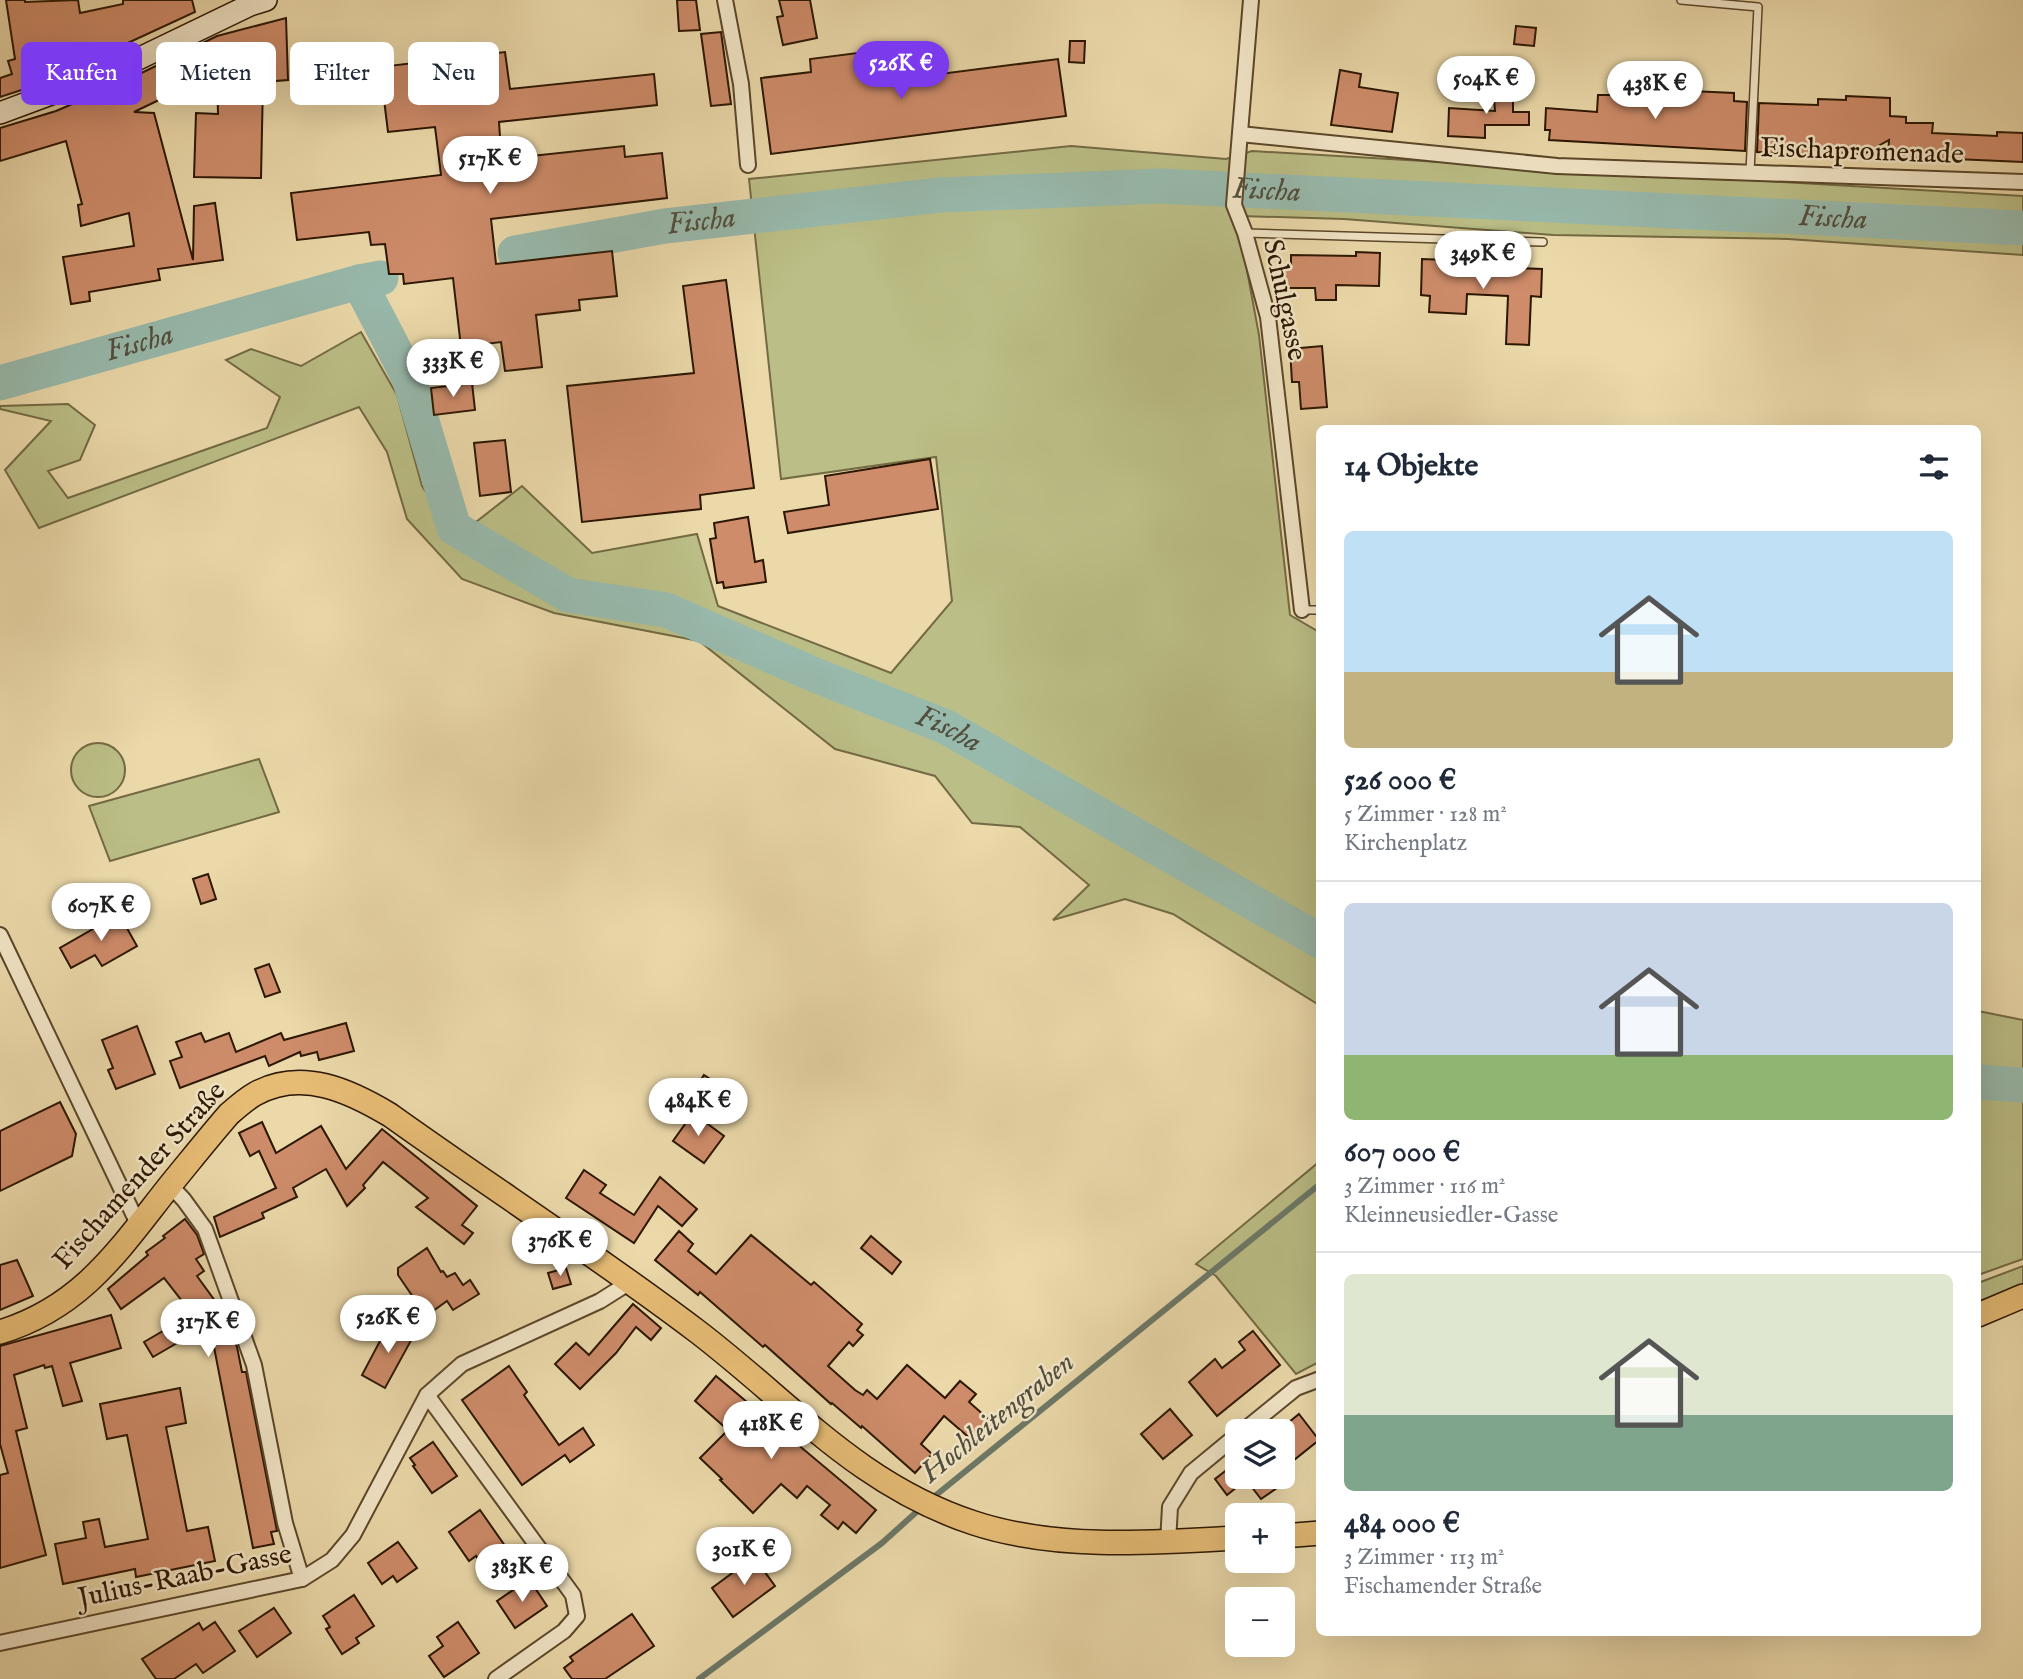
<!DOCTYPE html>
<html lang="de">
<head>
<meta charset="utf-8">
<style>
	:root { --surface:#fff; --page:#f2f2f3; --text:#1f2937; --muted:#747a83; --line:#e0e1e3; --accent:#7c3aed }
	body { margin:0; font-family:"IM FELL English",serif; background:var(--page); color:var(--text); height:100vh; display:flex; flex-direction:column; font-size:26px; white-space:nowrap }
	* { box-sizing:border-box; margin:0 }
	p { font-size:23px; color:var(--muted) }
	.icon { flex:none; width:38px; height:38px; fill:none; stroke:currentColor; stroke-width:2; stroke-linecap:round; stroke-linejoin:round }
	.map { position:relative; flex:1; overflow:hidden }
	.drawer { position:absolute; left:1316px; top:425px; width:665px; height:1211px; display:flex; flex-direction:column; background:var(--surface); border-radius:10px; box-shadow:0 7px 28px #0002 }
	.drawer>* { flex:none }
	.guide { position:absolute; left:21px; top:42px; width:665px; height:63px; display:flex; gap:14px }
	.buttons { position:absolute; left:1225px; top:1419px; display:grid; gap:14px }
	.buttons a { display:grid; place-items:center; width:70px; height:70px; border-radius:10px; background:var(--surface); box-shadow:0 7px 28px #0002; font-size:35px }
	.price { position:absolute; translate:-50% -60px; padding:0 16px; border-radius:24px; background:#fff; color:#222; font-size:23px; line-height:46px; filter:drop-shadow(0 2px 4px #0008) }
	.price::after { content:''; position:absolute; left:50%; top:42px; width:21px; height:16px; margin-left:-10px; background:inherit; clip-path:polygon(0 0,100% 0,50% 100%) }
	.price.selected { background:var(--accent); color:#fff }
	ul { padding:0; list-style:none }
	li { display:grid; align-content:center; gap:14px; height:371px; padding:0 28px }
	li+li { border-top:2px solid var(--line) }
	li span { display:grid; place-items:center; height:217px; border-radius:10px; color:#555 }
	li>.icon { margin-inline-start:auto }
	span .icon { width:126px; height:126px; fill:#fffc; stroke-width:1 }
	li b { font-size:30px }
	h2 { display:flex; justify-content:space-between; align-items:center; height:84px; padding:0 28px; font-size:30px }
	.chip { padding:0 24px; border-radius:10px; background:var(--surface); box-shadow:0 7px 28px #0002; font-size:24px; line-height:63px }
	.chip.selected { background:var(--accent); color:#fff }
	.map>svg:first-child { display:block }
	.green { fill:#bbbe86; stroke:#736a43; stroke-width:2 }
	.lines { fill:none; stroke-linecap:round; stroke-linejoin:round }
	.stream { stroke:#6c7868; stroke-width:6 }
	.river { stroke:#98baad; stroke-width:35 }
	.building { fill:#ce8c6a; stroke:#2b1600; stroke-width:2 }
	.lane-casing { stroke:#5b472a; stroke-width:10 }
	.street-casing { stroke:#5b472a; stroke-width:18 }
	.secondary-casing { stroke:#2b1600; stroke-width:24 }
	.primary-casing { stroke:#2b1600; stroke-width:26 }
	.lane { stroke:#f2e6c8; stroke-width:7 }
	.street { stroke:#f2e6c8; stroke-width:14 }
	.secondary { stroke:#f2e6c8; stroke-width:21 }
	.primary { stroke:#e6bc75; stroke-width:23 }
	.labels { text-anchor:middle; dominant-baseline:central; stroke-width:5; stroke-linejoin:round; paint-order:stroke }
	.street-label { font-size:28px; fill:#2b1600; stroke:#f2e6c8 }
	.water-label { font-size:30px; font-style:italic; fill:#514f3d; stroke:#f2e6c8 }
</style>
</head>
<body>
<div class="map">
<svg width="2023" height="1679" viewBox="0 0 2023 1679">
	<rect width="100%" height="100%" fill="#ebd9aa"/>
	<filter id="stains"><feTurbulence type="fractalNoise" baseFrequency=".00286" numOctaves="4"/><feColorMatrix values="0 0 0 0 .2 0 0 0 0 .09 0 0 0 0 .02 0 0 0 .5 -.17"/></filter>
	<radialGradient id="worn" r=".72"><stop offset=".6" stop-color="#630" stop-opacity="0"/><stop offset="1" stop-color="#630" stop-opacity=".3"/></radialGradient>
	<g class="green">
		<path d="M1071,146l155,13 26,-8 771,45v59l-235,-16 -235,-4 -209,-16 -103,-3 -3,6 21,113 31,280 29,17v373l-146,-91 -48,-15 -72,21 36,-35 -69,-58 -48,-4 -37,-47 -100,-27 -136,-108 -145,-28 -92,-34 -55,-60 -20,-67 -28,-45 -320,121 -34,-58 46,-49 -51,-12v-3l68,-2 27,21 -15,35 -32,11 20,27 199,-70 13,-31 -54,-37 25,-11 50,17 60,-34 36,63 25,91 39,57 15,-21 46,-36 70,67 105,-19 21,72 173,67 61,-72 -16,-144 -155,22 -32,-300z"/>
		<circle cx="98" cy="770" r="27"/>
		<path d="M259,759l20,53 -169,49 -21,-55z"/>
		<path d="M1978,1011l45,9v239l-45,16z"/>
		<path d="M1319,1162v200l-23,12 -80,-98 -20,-12z"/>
		<path d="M2023,1266v19l-45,17v-19z"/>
	</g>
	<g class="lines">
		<g class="stream">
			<path d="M930,1500l390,-316"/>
			<path d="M699,1679l183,-136 40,-36"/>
		</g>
		<g class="river">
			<path id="s1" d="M515,253l150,-27 275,-31 220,-9 863,42"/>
			<path id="s2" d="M359,282l50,96 45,150 114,67 98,15 149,65 131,52 374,214"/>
			<path id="s3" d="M0,383l359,-101 22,-4"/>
			<path d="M1978,1082l45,3"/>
		</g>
	</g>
	<g class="building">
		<path d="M6,0h19v2l53,-2 2,13 43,-9v-4h69l3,12 -104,48v2l-48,21 -43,14v-19l12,-4 -4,-13 7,-2z"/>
		<path d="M677,0h19l4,30 -21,1z"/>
		<path d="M779,0h31l7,38 -34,7 -6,-28 6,-1z"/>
		<path d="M286,18l2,62 -25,2 -2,96 -67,-1 2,-64 22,1 -1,-42 -83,40 20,1 39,147 1,-54 21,-3 8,57 -65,9 2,11 -71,12 1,9 -19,3 -8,-47 71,-11 -5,-33 -48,13 -3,-21 4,-1 -16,-63 -66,20v-33l56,-17 63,-27 98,-48z"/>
		<path d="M1516,26l20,2 -2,18 -20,-2z"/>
		<path d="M721,32l10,72 -20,2 -10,-72z"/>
		<path d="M1070,41h15l-1,22 -15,-1z"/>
		<path d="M881,50l5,31 172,-22 8,57 -295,38 -10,-76 50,-6 -1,-13z"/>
		<path d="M505,52l5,37 144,-15 3,31 -158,17 1,15 -25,25 149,-16 1,11 37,-4 5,45 -176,21 5,45 116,-13 5,45 -38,4 1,10 -44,5 6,52 -37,4 -4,-29 -40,5 -8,-69 -49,6 -1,-10h-14l-4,-30 -14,1 -2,-13 -72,8 -6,-47 150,-18 -6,-48 -47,5 -8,-65z"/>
		<path d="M1340,70l21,4 -2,13 39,6 -6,39 -61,-7z"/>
		<path d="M1493,87h20v25h16v13h-44v13l-37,-2 1,-28 46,3z"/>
		<path d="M1611,87l43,2v8l37,2v-8l43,2v8l13,1 -2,49 -196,-11 1,-10h-5l1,-22 51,4 1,-17h12z"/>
		<path d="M1846,96l44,2v18l16,1v6h27l-1,10 65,3v-4l26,1v29l-135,-6 1,-16 -25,14 -56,-3v4l-51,-3 2,-49 59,2v-6l28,1z"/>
		<path d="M1356,252l24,1 -1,33 -43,-1v15h-20l-1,-12h-32v-21l8,1v-13l65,1z"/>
		<path d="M1422,259l49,2v5l71,3 -1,28 -10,-1 -2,49 -23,-1 2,-48 -41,-2 -1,20 -37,-2 1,-16 -9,-1z"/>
		<path d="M726,280l28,208 -54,7 1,14 -119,13 -15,-136 127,-13 -11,-87z"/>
		<path d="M1322,346l5,61 -26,2 -2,-27h-7l-2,-33z"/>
		<path d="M472,383l3,27 -41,5 -3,-27z"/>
		<path d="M505,440l6,52 -31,4 -6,-53z"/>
		<path d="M930,459l8,50 -150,24 -4,-21 45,-7 -4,-29z"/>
		<path d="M748,517l7,45 8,-2 3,22 -42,6 -1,-6 -6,1 -3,-19 -4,-25 6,-1 -2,-15z"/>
		<path d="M208,874l8,25 -15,5 -8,-25z"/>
		<path d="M119,914l18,32 -35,20 -7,-11 -24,13 -11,-20z"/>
		<path d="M269,964l11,28 -15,5 -10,-28z"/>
		<path d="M346,1023l8,28 -35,9 -2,-8 -16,4 -1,-4 -31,14 -4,-10 -85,32 -10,-27 12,-4 -6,-15 25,-9 4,9 24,-9 7,19 45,-19 3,7z"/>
		<path d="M137,1026l18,48 -39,15 -8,-19 5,-2 -11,-28z"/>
		<path d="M704,1075l14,9 -12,20 -15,-9z"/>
		<path d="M60,1102l16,32 -4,22 -72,35v-60z"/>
		<path d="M693,1113l31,23 -20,27 -31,-22z"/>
		<path d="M262,1122l14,31 45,-27 25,43 36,-40 95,77 -15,19 11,8 -9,11 -48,-37 12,-9 -45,-36 -20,23 2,3 -18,18 -21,-37 -33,19 4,9 -35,16 2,5 -44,19 -6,-20 62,-29 -17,-37 -9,5 -11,-23z"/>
		<path d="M584,1170l22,15 -6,8 34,22 26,-38 37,32 -15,17 -24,-20 -24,37 -68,-45z"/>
		<path d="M185,1219l12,16 7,19 -8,5 8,12 -7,5 29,40 11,31 5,25h4l31,159 -6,1 3,12 -21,4 -40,-206 -10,-14 -50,29 -9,-15 48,-28 -28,-36 -43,31 -13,-20 40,-34 -2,-3 19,-14 -2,-2z"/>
		<path d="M679,1231l14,13 -5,7 28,23 35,-39 60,50 3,-3 48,42 -5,6 6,5 -10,11 -4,-4 -21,24 27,24 8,5 4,-5 10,9 30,-34 38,33 15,-17 16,13 -7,8 25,22 -21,17 -29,-25 -23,28 11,10 -17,19 -53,-47 -1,2 -29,-25 -1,1 -66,-59 -2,2 -63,-55 -2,3 -43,-35z"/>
		<path d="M871,1236l30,26 -9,12 -31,-26z"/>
		<path d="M427,1248l14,24 2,-1 4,6 8,-4 8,12 7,-5 9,14 -26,16 -6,-9 -21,15 -28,-41v-7z"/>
		<path d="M17,1260l16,36 -33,14v-45z"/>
		<path d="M566,1268l5,16 -18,5 -5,-16z"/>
		<path d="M633,1304l28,24 -10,12 -15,-13 -20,26 -36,36 -25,-25 21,-21 13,12z"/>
		<path d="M111,1315l10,33 -51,15 12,38 -19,5 -11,-40 -7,2 -1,-3 -30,10 13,53 -11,3 30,124 -46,13v-93l8,-2 -8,-29v-98z"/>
		<path d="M390,1322l24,13 -29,53 -23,-13z"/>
		<path d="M1253,1331l27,34 -63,51 -28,-34 26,-23 7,9 23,-18 -6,-8z"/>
		<path d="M509,1366l18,26 -3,3 35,50 24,-17 11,17 -24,17 -5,-7 -43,30 -60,-85z"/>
		<path d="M716,1376l160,134 -20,23 -13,-11 -5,7 -17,-14 9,-10 -23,-19 -10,12 -16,-14 -28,29 -33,-33 2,-1 -22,-21 28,-28 -33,-29z"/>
		<path d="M180,1388l6,35 -20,4 21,104 21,-4 7,34 -79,16 -1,-8 -72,15 -8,-40 31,-6 -3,-16 16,-3 6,28 43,-8 -21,-104 -20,4 -7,-35z"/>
		<path d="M1170,1409l22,26 -29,24 -22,-25z"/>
		<path d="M1299,1414l20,26 -30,24 -6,-8v-29z"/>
		<path d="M433,1442l24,34 -25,17 -19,-27 2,-1 -5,-7z"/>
		<path d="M1237,1462v25l-10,8 -12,-16z"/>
		<path d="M1244,1477h24l9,11 -16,11z"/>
		<path d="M480,1510l30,43 -24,17 -10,-14 -7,5 -20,-29z"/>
		<path d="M398,1542l19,26 -20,14 -4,-6 -11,8 -14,-21z"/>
		<path d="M754,1557l21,29 -42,31 -21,-29z"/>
		<path d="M529,1579l18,27 -32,22 -18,-27z"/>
		<path d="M354,1595l20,31 -18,12 3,5 -17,11 -16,-25 4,-2 -7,-11z"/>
		<path d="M274,1608l17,25 -34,24 -18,-26z"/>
		<path d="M632,1614l22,32 -49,33h-33l-8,-11 9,-7 -3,-4z"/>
		<path d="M215,1622l20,29 -32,22 -7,-9 -22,15h-18l-14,-20 57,-36 4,7z"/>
		<path d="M458,1622l21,31 -35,24 -15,-21 14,-10 -6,-9z"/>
	</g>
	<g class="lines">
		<defs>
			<g id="lane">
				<path d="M1681,0l77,7 -8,165"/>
				<path d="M1246,233l297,9"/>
				<path d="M1302,610h18"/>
			</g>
			<g id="street">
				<path d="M725,0l16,84 7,81"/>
				<path d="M1251,0l-17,205 11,28 23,84 34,293"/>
				<path d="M1240,134l317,32 466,16"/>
				<path d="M0,935l139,291"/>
				<path d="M170,1185l14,15 21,29 49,136 31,158 17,56"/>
				<path d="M427,1395l146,200 4,21 -13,15 -68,48"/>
				<path d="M1242,1432l54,-44 24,-9"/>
				<path d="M1168,1542l2,-35 21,-34 46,-38"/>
				<path d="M0,1643l302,-64 30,-19 21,-25 74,-140 35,-31 138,-63 30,-19"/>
			</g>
			<path id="secondary" d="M0,113l113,-42 137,-66 16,-5"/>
			<g id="primary">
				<path d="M1978,1315l45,-19"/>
				<path d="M0,1332c83,-25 120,-84 171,-148 19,-23 38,-47 58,-70 8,-7 17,-15 26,-20 47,-26 95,-3 135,21 102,73 208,141 308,217 93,71 160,153 276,191 82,27 178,20 263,15"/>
				<path d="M1283,1536l37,-3"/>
			</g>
		</defs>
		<use href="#lane" class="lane-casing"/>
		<use href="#street" class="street-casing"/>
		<use href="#secondary" class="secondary-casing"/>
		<use href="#primary" class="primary-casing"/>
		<use href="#lane" class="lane"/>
		<use href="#street" class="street"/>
		<use href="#secondary" class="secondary"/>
		<use href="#primary" class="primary"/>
	</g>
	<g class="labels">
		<g class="street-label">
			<text transform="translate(1862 152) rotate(2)">Fischapromenade</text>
			<text transform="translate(1284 300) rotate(78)">Schulgasse</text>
			<text transform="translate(140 1176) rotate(-48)">Fischamender Straße</text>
			<text transform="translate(185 1577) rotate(-12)">Julius-Raab-Gasse</text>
		</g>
		<g class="water-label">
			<text stroke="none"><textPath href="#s1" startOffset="756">Fischa</textPath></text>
			<text stroke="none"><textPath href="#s1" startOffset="1323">Fischa</textPath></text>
			<text stroke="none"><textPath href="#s1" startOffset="189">Fischa</textPath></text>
			<text stroke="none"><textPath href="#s3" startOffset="145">Fischa</textPath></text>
			<text stroke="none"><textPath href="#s2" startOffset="803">Fischa</textPath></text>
			<text transform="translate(998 1418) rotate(-39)">Hochleitengraben</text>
		</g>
	</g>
	<rect width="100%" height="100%" filter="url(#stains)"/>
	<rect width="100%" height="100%" fill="url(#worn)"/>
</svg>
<div class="buttons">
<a><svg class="icon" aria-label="layers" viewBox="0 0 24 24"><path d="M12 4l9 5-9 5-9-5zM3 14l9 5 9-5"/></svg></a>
<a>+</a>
<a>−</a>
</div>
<b class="price selected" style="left:901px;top:101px">526K €</b>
<b class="price" style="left:1486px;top:116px">504K €</b>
<b class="price" style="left:1655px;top:121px">438K €</b>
<b class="price" style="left:490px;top:196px">517K €</b>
<b class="price" style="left:1483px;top:291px">349K €</b>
<b class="price" style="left:453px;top:399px">333K €</b>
<b class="price" style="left:101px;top:943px">607K €</b>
<b class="price" style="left:698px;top:1138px">484K €</b>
<b class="price" style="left:560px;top:1278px">376K €</b>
<b class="price" style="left:388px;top:1355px">526K €</b>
<b class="price" style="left:208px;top:1359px">317K €</b>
<b class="price" style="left:771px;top:1461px">418K €</b>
<b class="price" style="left:744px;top:1587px">301K €</b>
<b class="price" style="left:522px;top:1604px">383K €</b>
<div class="guide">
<a class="chip selected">Kaufen</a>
<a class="chip">Mieten</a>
<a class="chip">Filter</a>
<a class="chip">Neu</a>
</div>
<section class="drawer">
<h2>14 Objekte<svg class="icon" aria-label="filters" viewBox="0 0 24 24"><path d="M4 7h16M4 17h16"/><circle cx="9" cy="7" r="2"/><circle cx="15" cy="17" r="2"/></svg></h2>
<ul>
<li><span style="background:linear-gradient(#bfe0f5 65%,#c2b280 0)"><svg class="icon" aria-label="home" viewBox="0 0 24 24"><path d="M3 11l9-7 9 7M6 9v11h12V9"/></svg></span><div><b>526 000 €</b><p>5 Zimmer · 128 m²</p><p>Kirchenplatz</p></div></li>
<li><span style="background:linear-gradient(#c9d6e8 70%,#8fb573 0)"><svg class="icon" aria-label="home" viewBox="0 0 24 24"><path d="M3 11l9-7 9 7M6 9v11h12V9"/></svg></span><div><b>607 000 €</b><p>3 Zimmer · 116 m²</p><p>Kleinneusiedler-Gasse</p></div></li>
<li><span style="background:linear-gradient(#dfe7d0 65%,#7fa58c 0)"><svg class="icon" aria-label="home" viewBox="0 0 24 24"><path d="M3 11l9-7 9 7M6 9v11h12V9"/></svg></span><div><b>484 000 €</b><p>3 Zimmer · 113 m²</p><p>Fischamender Straße</p></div></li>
</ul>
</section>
</div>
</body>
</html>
